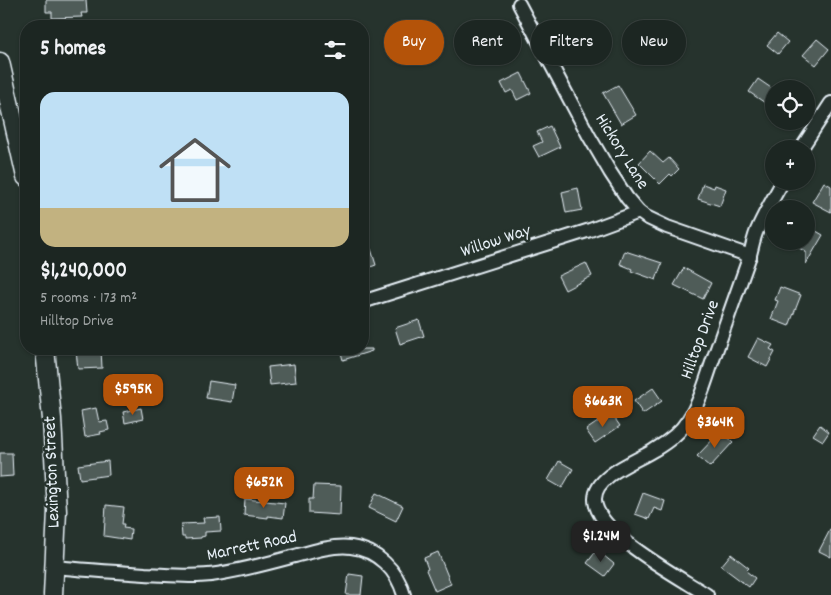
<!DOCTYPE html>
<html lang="en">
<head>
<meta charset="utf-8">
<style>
	:root { --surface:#1c2622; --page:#29322f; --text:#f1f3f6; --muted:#a0a5a5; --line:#3a4340; --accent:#b45309 }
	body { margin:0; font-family:Dekko,sans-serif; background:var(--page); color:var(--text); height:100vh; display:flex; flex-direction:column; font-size:19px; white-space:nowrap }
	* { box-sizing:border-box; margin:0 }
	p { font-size:16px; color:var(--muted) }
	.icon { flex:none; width:28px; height:28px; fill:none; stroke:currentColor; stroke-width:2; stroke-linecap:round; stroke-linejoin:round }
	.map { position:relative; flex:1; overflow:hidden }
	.sheet { position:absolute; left:20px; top:20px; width:349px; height:335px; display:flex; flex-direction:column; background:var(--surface); border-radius:20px; box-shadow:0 1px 4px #0004,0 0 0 1px var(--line) }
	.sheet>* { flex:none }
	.top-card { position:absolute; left:384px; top:20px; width:371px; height:45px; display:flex; gap:10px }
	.controls { position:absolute; left:765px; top:80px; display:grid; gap:10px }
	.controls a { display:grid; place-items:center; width:50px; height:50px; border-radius:50%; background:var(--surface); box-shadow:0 1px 4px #0004,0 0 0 1px var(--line); font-size:25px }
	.price { position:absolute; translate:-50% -42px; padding:0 11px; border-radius:10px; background:var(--accent); color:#fff; font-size:16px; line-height:32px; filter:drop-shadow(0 1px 2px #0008) }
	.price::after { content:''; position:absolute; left:50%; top:30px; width:15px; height:11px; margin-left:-8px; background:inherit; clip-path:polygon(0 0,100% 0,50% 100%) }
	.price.current { background:#222; color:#fff }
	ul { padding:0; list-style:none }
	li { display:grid; align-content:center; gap:10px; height:265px; padding:0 20px }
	li span { display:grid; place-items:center; height:155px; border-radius:15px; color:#555 }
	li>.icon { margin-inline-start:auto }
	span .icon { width:90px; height:90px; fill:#fffc; stroke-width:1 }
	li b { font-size:21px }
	h2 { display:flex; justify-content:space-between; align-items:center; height:60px; padding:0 20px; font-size:21px }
	.tag { padding:0 18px; border-radius:22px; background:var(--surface); box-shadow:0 1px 4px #0004,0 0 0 1px var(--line); font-size:18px; line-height:45px }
	.tag.current { background:var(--accent); color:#fff }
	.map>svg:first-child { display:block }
	.building { fill:#505c59; stroke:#e8f1f8 }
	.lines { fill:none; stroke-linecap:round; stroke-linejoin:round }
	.street-casing { stroke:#e8f1f8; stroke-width:16 }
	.secondary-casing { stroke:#e8f1f8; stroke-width:21 }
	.street { stroke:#26332d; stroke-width:12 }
	.secondary { stroke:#26332d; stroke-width:18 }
	.labels { text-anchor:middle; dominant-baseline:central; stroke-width:5; stroke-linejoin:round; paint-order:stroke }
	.street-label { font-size:18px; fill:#e8f1f8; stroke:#26332d }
</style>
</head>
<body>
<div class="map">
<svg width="831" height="595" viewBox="0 0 831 595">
	<rect width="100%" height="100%" fill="#26332d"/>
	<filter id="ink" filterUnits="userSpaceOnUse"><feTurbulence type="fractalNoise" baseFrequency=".02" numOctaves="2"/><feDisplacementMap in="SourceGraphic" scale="10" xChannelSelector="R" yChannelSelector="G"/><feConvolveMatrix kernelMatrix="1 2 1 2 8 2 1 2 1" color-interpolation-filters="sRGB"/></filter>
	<g filter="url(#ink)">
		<g class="building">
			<path d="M46,0h40l1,13h-6l1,4 -30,1v-6h-6z"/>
			<path d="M583,28l13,16 -13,11 -13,-17z"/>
			<path d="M777,33l11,9 -10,12 -11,-9z"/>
			<path d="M817,39l12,10 -13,16 -13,-10z"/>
			<path d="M521,73l10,20 -14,7 -5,-10 -6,3 -5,-10z"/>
			<path d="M758,79l16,11v19l-25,-17z"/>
			<path d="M618,85l18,30 -15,9 -18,-31z"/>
			<path d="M550,126l10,21 -21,10 -6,-11 9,-4 -5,-10z"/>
			<path d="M650,151l13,12 6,-5 10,11 -7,7 -2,-2 -10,10 -21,-21z"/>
			<path d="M824,182l7,4v26l-19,-10z"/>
			<path d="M703,184l11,4 1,-3 11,4 -6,17 -22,-7z"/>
			<path d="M578,188l4,22 -16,3 -4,-21z"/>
			<path d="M806,225l17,10 -17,29v-12l-19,-11h19z"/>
			<path d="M371,249l5,16 -14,5v-18z"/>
			<path d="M625,251l37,12 -6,17 -25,-9 1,-2 -12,-5z"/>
			<path d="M586,263l6,13 -27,14 -7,-14z"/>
			<path d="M684,268l27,15 -8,16 -29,-14z"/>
			<path d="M780,287l21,8 -12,31 -18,-7 7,-18 -3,-1z"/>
			<path d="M419,320l5,16 -24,8 -5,-16z"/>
			<path d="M758,338l15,7 -3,4 5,3 -8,15 -19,-10z"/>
			<path d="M101,349l1,19 -24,1 -2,-18z"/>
			<path d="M340,349h32v2l-29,9z"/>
			<path d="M294,364l2,18 -26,3 -2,-18z"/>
			<path d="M209,381l26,4 -3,17 -26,-4z"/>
			<path d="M653,388l9,13 -19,13 -9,-13z"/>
			<path d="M96,408l3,14 8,-1 2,9 -9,2 1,2 -16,3 -4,-26z"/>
			<path d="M141,408l2,11 -18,4 -2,-11z"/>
			<path d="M611,413l9,13 -25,17 -9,-13z"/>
			<path d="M820,425l9,7 -6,9 -10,-6z"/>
			<path d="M721,431l12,11 -23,25 -13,-11z"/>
			<path d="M0,453h12l1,23 -13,1z"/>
			<path d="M108,461l1,14 -29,4 -2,-14z"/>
			<path d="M559,461l14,8 -11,19 -14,-8z"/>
			<path d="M314,485l27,1 -1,29 -31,-2v-14h4z"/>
			<path d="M376,493l27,13 -7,15 -27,-13z"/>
			<path d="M643,493l22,8 -3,10 -8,-3 -5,11 -14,-5z"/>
			<path d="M245,499l40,4 -2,15 -15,-2v2l-24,-3z"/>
			<path d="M106,505l18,2 -2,17h2l-1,4 8,1 -1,11 -26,-4z"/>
			<path d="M220,517l1,14 -16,1v4l-4,1v1l-16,1v-2h-3l-1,-13 23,-1 -1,-5z"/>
			<path d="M831,528v29l-12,-6z"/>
			<path d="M597,550l17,14 -9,12 -18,-13z"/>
			<path d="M438,552l13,32 -16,7 -9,-21 2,-1 -4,-11z"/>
			<path d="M731,554l18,14 -3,3 9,7 -6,9 -28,-21z"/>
			<path d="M349,574l14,2 -2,19h-15z"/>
		</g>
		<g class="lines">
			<defs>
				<g id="street">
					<path d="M519,4l70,132 21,36 17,26 12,14 7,5 21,10 83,29"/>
					<path d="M801,149l30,-46"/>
					<path d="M362,302l228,-72 49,-18"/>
					<path d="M54,567c31,3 61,5 91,7 24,1 49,4 72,0 27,-4 52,-11 78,-18 18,-5 38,-11 56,-9 26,3 46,23 53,48"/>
					<path d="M707,595c-26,-17 -113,-63 -112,-96 0,-24 42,-38 59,-49 12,-7 26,-17 34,-30 13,-19 19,-44 27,-66 11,-31 22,-62 33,-93 4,-11 5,-23 10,-33 7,-16 16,-31 25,-47"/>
				</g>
				<g id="secondary">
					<path d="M0,62l26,115"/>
					<path d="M45,349l7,70 5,92 -4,84"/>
				</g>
			</defs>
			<use href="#street" class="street-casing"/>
			<use href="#secondary" class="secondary-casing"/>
			<use href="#street" class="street"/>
			<use href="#secondary" class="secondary"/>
		</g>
	</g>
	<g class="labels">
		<g class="street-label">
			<text transform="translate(621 152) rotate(58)">Hickory Lane</text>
			<text transform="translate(496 242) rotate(-18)">Willow Way</text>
			<text transform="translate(701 340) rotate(-70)">Hilltop Drive</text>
			<text transform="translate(53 472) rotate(-92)">Lexington Street</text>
			<text transform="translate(252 547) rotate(-12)">Marrett Road</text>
		</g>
	</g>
</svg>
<div class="controls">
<a><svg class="icon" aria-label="locate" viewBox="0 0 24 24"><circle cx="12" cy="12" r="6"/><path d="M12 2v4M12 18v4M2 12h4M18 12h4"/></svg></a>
<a>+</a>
<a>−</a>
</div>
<b class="price" style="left:133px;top:416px">$595K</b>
<b class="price" style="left:603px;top:428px">$663K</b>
<b class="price" style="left:715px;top:449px">$364K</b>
<b class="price" style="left:264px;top:509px">$652K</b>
<b class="price current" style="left:601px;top:563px">$1.24M</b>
<div class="top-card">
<a class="tag current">Buy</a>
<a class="tag">Rent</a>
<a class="tag">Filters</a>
<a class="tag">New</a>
</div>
<section class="sheet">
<h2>5 homes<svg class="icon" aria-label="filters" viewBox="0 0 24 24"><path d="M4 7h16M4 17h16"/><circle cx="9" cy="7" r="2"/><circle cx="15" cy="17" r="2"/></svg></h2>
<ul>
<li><span style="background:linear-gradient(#bfe0f5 75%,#c2b280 0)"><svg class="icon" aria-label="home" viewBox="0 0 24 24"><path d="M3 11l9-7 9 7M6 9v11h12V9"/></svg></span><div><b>$1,240,000</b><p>5 rooms · 173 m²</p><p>Hilltop Drive</p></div></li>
</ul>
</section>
</div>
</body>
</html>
